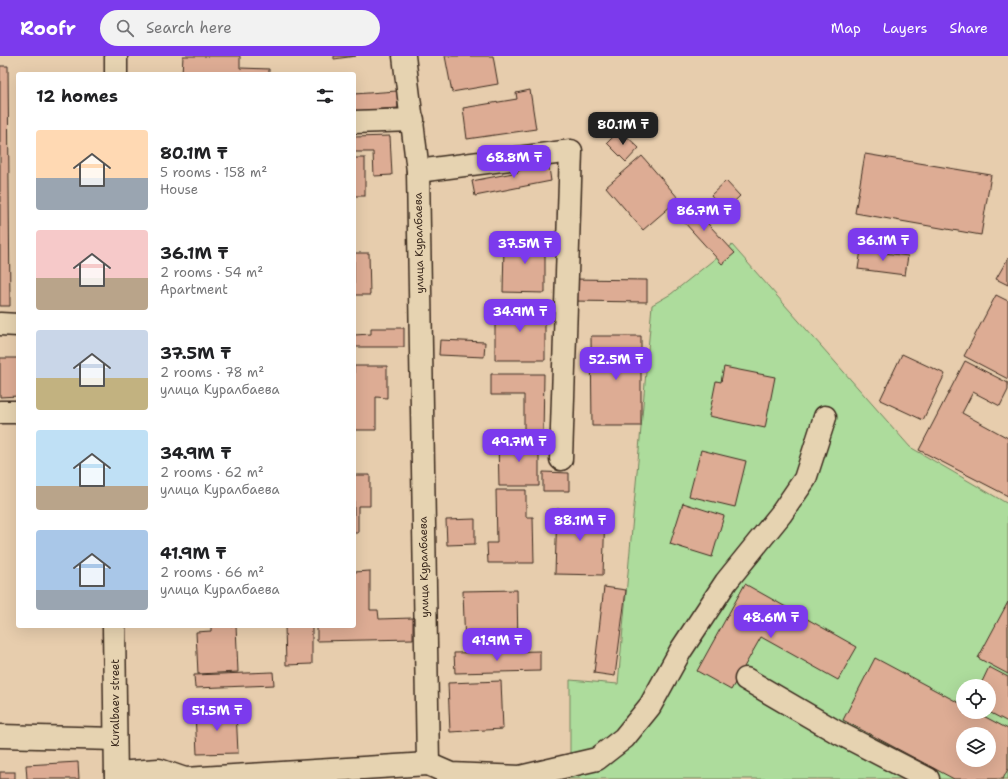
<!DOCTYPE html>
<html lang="en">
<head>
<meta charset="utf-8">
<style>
	:root { --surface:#fff; --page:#f2f2f2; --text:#202124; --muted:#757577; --accent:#7c3aed }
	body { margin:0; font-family:"Shantell Sans",sans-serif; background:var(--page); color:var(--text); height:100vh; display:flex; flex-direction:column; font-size:15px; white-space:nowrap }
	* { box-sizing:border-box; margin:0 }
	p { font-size:13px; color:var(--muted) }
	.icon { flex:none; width:22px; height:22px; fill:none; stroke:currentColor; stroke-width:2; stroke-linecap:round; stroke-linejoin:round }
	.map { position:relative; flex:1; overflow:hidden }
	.panel { position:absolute; left:16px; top:16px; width:340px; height:556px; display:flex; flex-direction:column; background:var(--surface); border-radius:4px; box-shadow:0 4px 16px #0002 }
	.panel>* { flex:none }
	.tools { position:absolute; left:956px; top:623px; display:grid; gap:8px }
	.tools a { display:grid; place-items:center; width:40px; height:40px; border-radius:50%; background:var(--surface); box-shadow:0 4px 16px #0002; font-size:20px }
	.price { position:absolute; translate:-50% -34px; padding:0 9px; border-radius:8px; background:var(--accent); color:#fff; font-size:13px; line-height:26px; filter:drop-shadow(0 1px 2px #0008) }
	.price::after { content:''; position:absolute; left:50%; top:24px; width:12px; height:9px; margin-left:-6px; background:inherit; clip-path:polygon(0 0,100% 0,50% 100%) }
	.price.on { background:#222; color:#fff }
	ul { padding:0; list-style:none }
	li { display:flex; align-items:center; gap:12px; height:100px; padding:0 20px }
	li span { display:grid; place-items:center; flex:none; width:112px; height:80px; border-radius:4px; color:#555 }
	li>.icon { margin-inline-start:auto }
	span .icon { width:48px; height:48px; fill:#fffc; stroke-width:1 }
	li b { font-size:17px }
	h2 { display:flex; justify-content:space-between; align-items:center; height:48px; padding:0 20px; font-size:17px }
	header { display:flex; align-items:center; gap:24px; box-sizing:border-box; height:56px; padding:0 20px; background:var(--accent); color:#fff }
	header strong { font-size:19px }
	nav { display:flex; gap:22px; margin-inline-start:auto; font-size:14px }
	.search { width:280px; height:36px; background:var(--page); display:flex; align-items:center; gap:10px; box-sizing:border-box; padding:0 14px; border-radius:22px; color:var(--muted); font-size:15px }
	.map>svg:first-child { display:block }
	.green { fill:#addc9c; stroke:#74835d; fill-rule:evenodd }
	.building { fill:#ddac94; stroke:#3b2a1e; fill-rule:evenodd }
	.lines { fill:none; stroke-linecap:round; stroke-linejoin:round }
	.minor-casing { stroke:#3b2a1e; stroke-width:25 }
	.minor { stroke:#e6d3b1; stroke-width:22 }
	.labels { text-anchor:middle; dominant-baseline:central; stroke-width:3; stroke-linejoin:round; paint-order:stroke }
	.street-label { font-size:11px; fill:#3b2a1e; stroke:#e6d3b1 }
</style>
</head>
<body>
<header>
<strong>Roofr</strong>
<div class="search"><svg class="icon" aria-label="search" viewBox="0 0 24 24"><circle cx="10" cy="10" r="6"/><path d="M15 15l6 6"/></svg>Search here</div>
<nav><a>Map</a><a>Layers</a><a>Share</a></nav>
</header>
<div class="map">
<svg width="1008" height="723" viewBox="0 0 1008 723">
	<rect width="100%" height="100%" fill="#e7cdad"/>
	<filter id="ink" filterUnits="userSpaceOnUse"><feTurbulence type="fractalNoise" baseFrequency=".025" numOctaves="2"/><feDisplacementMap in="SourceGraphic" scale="8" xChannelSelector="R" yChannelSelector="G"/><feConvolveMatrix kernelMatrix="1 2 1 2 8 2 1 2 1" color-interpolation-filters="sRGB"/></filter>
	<g filter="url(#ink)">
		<path class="green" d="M732,189l178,202 98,57v275h-568l130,-10v-89l48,4 34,-379 19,-11zM963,630h26v26h-26zM963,678h26v26h-26z"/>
		<g class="building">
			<path d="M183,0h57v12l29,1v5h-87z"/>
			<path d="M334,0h22l-22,3z"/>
			<path d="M445,0h48l5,28 -46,8z"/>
			<path d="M0,10h8l2,240h-10z"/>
			<path d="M530,34l6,39 -69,10 -4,-31 54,-9 -1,-6z"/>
			<path d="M397,35l1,17 -44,3v-17z"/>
			<path d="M620,74l19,18 -13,14 -19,-19z"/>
			<path d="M390,80l2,39 -18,1 -1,-24h-19v-15z"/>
			<path d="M865,98l126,21 -10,60 -126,-22z"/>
			<path d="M642,100l37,43 -36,31 -37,-43z"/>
			<rect x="354" y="102" width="11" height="38"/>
			<path d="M548,105l3,20 -76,15 -3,-15 46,-9 -1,-4z"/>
			<path d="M726,125l14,15 -16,15 -13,-16z"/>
			<path d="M686,144l49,53 -13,11 -48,-53z"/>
			<path d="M513,179l32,1v57l-42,-1 1,-46h9z"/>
			<path d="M861,194l47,6 -3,19 -47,-6z"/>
			<path d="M354,197h15l1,42h-16z"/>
			<path d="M1008,202v27l-12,-6z"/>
			<path d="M572,223l75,1v22l-76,-1z"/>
			<path d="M996,239l12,6v78l-44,-23z"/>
			<path d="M545,250v54h-50v-53z"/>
			<path d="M371,272h33v19h-50v-12l17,-1z"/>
			<path d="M591,280h50v90h-49z"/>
			<path d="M440,284l45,2 -1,15 -45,-2z"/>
			<path d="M902,298l43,20 -22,46 -43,-20z"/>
			<path d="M0,302h18v38l-18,1z"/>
			<path d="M965,305l43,22v7l-8,16 -27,-14 -11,21 46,25v58l-89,-46z"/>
			<path d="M354,310h33v32l-11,-1v33h-22z"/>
			<path d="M724,311l51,10 -10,51 -56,-12 7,-35 5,1z"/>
			<path d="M491,318h53l-1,62 -19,-1v-40h-33z"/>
			<path d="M539,383v47h-40l-1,-46z"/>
			<path d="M701,394l45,11 -11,46 -46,-11z"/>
			<path d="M543,416l26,1v18h-26z"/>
			<path d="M354,419h16v31h-12v27h-4z"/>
			<path d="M496,434h30v27h7l1,46h-46l-1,-20h10z"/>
			<path d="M683,447l41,13 -12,41 -42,-13z"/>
			<path d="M557,453l48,1 -2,65 -48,-1z"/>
			<path d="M475,463v25l-28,1 -1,-25z"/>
			<path d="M370,515v39h8l1,9 34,-1v21l-96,2v-15h37v-54z"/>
			<path d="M745,528l112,63 -19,33 -77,-43 -30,53 -34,-19z"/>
			<path d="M604,531l22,3 -11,86 -21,-3z"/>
			<path d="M517,534l1,57 -53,1 -2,-57z"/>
			<path d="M1008,546v72l-30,-16z"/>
			<path d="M211,570h25l2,46 -40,2 -2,-42 15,-1z"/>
			<path d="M285,570h27v38l-26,1z"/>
			<path d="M540,595v20l-85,2 -1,-20z"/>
			<path d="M875,602l88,47v7h13l32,17v40l-5,10h-49l-111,-59zM963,678h26v26h-26z"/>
			<path d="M989,611l19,10v45l-19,-10v-26h-9z"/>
			<path d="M273,616l1,13 -79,3 -1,-13z"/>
			<path d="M501,625l2,48 -53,3 -2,-49z"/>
			<path d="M236,654l2,43 -41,1 -2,-42z"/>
			<path d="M78,706l1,17h-52l-1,-14z"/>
			<rect x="0" y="716" width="15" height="7"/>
		</g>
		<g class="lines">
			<defs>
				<g id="minor">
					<path d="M116,0v18"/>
					<path d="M404,0l14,115 10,593"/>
					<path d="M354,66l59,-2"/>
					<path d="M418,115l153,-20 -10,308"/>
					<path d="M0,268l18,1"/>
					<path d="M0,356h18"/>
					<path d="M114,570l2,153"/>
					<path d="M746,623l89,52 93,48"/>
					<path d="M0,680l115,3"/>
					<path d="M116,717l43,-3 26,9 243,-15 23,10 69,3 77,-18 27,-21 26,-32 31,-56 45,-68 55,-68 24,-35 20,-62"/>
				</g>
			</defs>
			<use href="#minor" class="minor-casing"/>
			<use href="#minor" class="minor"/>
		</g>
	</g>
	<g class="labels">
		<g class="street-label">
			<text transform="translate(419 187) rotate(-91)">улица Куралбаева</text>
			<text transform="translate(424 511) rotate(-91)">улица Куралбаева</text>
			<text transform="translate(115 647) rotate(-90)">Kuralbaev street</text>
		</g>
	</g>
</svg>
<div class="tools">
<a><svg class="icon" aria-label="locate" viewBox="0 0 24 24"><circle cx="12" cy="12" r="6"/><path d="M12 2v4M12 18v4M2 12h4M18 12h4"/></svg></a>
<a><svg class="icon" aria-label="layers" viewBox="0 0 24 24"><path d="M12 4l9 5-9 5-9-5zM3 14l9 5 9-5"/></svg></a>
</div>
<b class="price on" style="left:623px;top:90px">80.1M ₸</b>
<b class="price" style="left:514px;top:123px">68.8M ₸</b>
<b class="price" style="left:704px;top:176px">86.7M ₸</b>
<b class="price" style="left:883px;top:206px">36.1M ₸</b>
<b class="price" style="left:525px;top:209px">37.5M ₸</b>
<b class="price" style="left:520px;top:277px">34.9M ₸</b>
<b class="price" style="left:616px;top:325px">52.5M ₸</b>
<b class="price" style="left:519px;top:407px">49.7M ₸</b>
<b class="price" style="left:580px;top:486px">88.1M ₸</b>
<b class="price" style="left:771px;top:583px">48.6M ₸</b>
<b class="price" style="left:497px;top:606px">41.9M ₸</b>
<b class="price" style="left:217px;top:676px">51.5M ₸</b>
<section class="panel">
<h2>12 homes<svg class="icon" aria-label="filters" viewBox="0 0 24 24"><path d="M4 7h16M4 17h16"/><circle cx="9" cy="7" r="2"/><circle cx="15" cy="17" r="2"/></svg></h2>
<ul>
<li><span style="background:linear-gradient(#ffd9b3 60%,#9aa5b1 0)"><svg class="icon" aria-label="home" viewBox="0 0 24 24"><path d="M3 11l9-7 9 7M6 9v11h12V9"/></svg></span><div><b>80.1M ₸</b><p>5 rooms · 158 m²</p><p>House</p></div></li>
<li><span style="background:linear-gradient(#f6c9c9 60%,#b9a48a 0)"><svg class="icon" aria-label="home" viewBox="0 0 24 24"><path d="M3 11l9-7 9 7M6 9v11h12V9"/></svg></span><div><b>36.1M ₸</b><p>2 rooms · 54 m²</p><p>Apartment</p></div></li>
<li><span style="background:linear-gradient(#c9d6e8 60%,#c2b280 0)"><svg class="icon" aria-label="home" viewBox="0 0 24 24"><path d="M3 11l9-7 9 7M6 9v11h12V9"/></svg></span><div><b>37.5M ₸</b><p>2 rooms · 78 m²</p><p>улица Куралбаева</p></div></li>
<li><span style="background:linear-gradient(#bfe0f5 70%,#b9a48a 0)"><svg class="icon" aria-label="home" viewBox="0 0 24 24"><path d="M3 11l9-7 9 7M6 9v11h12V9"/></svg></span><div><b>34.9M ₸</b><p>2 rooms · 62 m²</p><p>улица Куралбаева</p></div></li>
<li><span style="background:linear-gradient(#a9c7e8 75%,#9aa5b1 0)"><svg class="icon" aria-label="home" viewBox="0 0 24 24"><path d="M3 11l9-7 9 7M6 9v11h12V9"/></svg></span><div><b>41.9M ₸</b><p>2 rooms · 66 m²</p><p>улица Куралбаева</p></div></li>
</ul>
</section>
</div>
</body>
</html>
